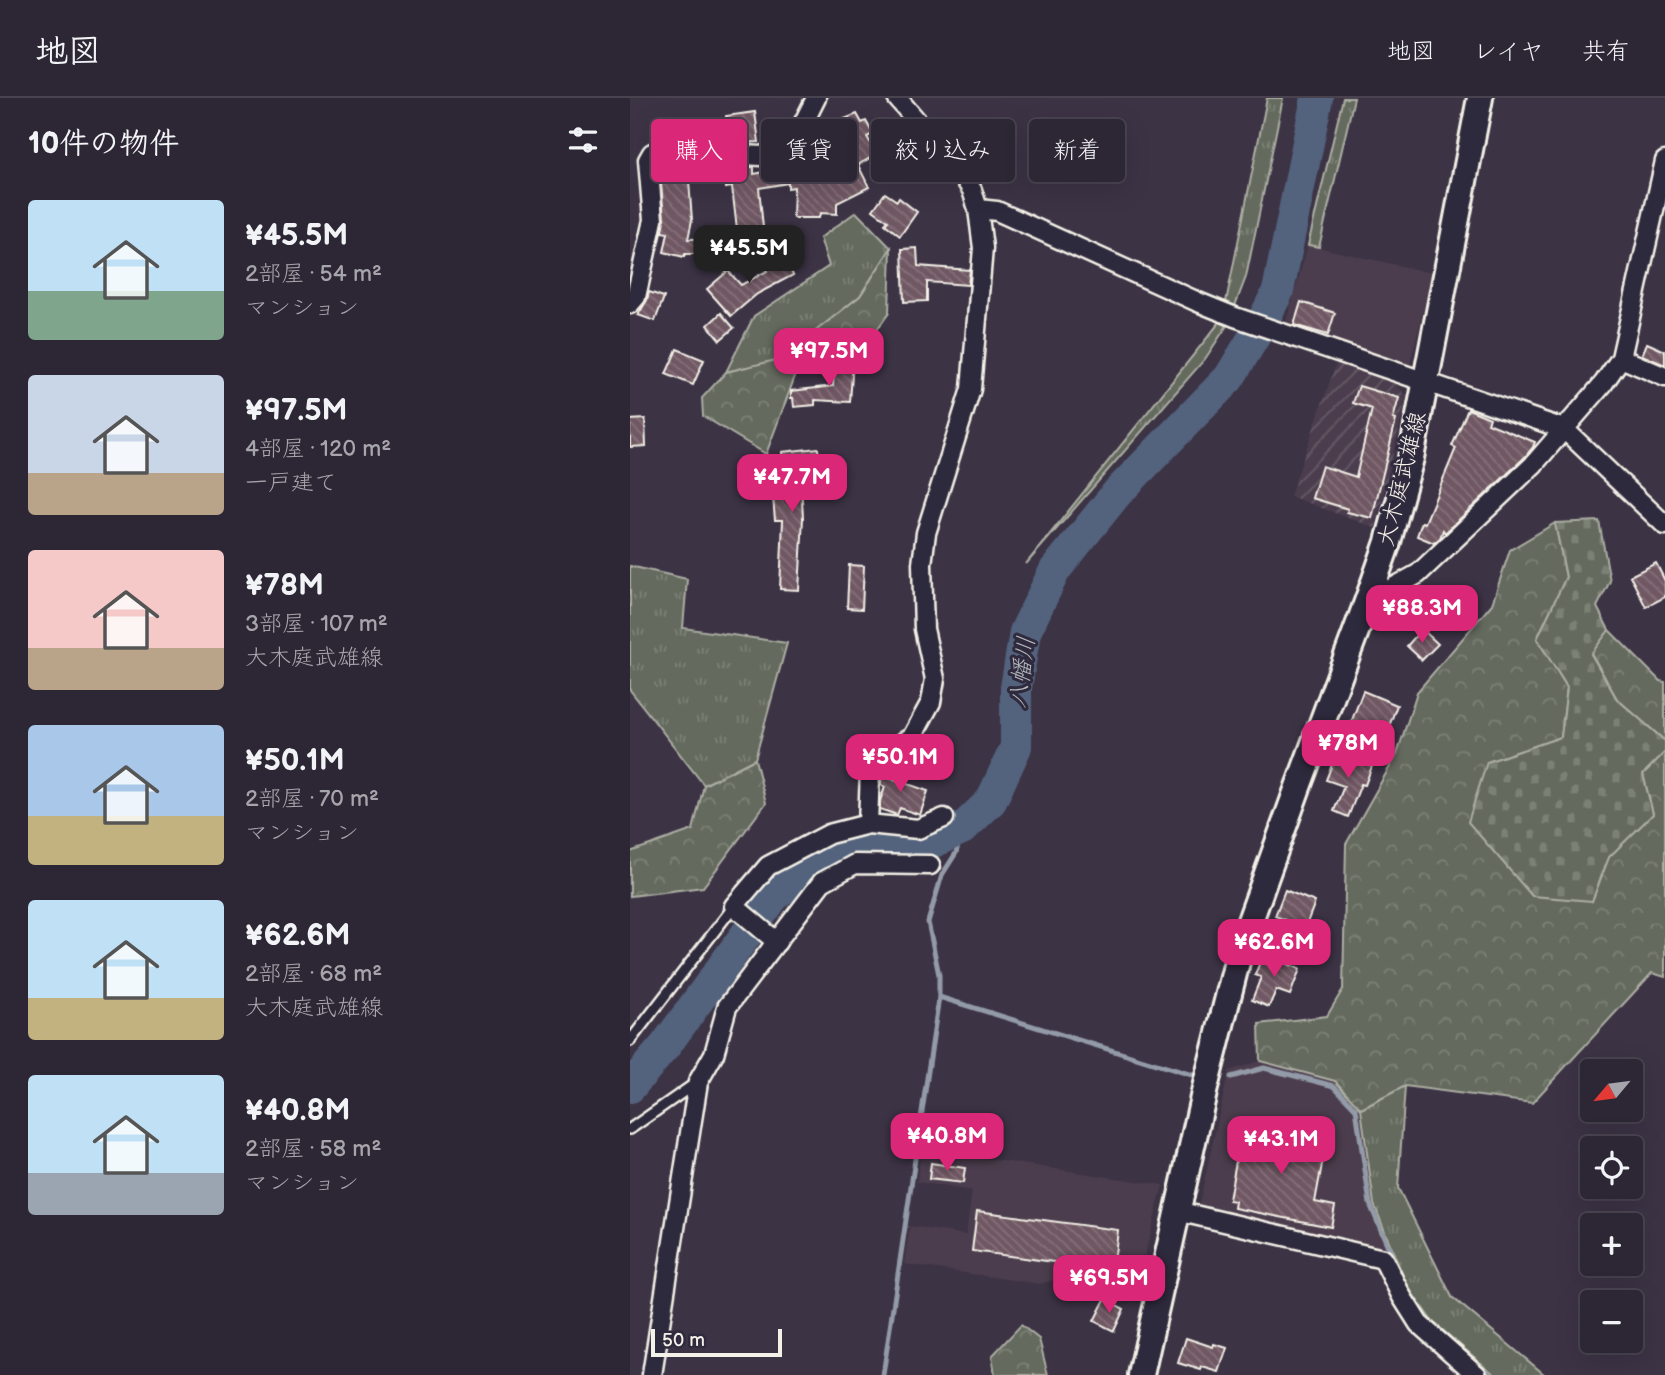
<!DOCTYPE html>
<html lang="ja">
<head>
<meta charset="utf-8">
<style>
	:root { --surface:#2d2634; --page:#393240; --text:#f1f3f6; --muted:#a7a5ac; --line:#48434f; --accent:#db2777 }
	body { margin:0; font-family:"Balsamiq Sans","Klee One",sans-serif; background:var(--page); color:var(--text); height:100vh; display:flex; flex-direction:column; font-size:26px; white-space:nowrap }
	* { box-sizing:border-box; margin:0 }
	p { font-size:23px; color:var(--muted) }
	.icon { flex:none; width:38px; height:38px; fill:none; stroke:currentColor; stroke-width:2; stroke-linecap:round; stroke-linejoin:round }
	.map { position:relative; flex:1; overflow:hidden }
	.drawer { display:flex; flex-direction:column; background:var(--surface); width:630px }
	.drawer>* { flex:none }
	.guide { position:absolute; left:21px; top:21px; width:665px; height:63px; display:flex; gap:14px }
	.needle { width:46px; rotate:241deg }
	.buttons { position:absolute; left:950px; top:961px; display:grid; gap:14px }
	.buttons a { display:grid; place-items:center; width:63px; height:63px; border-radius:7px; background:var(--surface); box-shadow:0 7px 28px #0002,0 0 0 2px var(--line); font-size:35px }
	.scale { position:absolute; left:21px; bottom:18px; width:131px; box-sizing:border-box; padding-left:7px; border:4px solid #f4f1e8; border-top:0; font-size:19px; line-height:24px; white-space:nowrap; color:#f4f1e8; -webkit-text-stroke:5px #2f2a3d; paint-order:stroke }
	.price { position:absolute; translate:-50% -60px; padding:0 16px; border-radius:14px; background:var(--accent); color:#fff; font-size:23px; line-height:46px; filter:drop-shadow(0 2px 4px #0008) }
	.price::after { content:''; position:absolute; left:50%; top:42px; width:21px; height:16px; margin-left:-10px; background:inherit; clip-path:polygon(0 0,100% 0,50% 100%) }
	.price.current { background:#222; color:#fff }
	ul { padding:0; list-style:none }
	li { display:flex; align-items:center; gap:21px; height:175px; padding:0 28px }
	li span { display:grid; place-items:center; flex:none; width:196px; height:140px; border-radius:7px; color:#555 }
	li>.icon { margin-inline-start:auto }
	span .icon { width:84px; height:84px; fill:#fffc; stroke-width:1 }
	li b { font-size:30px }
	h2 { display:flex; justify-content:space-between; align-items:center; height:84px; padding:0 28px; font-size:30px }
	.pill { padding:0 24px; border-radius:7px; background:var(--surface); box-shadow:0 7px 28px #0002,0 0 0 2px var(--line); font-size:24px; line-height:63px }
	.pill.current { background:var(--accent); color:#fff }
	header { display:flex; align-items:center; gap:42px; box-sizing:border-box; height:98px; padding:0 35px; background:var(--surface); border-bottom:2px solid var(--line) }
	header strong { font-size:33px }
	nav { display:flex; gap:38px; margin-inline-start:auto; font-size:24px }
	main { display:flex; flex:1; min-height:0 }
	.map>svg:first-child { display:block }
	.built { fill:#4c3e4e }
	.industrial { fill:url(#industrial-furrows) }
	.grass { fill:url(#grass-tufts); stroke:#acaea3; stroke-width:2 }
	.forest { fill:url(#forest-crowns); stroke:#acaea3; stroke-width:2 }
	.cemetery { fill:url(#cemetery-stones); stroke:#acaea3; stroke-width:2 }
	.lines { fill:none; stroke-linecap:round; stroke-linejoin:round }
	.stream { stroke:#939ba8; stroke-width:5 }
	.river { stroke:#53627d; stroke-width:32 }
	.building { fill:url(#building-back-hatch); stroke:#f4f1e8; stroke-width:2 }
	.lane-casing { stroke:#f4f1e8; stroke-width:14 }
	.street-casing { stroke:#f4f1e8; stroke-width:23 }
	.secondary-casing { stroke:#f4f1e8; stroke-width:30 }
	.lane { stroke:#2f2a3d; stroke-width:9 }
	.street { stroke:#2f2a3d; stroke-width:18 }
	.secondary { stroke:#2f2a3d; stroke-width:24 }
	.labels { text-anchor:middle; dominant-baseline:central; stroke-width:6; stroke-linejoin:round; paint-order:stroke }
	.street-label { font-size:23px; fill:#f4f1e8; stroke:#2f2a3d }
	.water-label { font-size:24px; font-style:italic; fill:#b4b8bd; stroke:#2f2a3d }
</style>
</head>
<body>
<header>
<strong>地図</strong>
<nav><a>地図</a><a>レイヤ</a><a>共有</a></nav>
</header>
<main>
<section class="drawer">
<h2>10件の物件<svg class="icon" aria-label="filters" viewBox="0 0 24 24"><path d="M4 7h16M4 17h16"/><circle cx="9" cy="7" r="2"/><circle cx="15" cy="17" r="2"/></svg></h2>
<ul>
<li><span style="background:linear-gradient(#bfe0f5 65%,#7fa58c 0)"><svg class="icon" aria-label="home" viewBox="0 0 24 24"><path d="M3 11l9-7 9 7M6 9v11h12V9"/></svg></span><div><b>¥45.5M</b><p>2部屋 · 54 m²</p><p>マンション</p></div></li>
<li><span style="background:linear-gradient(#c9d6e8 70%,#b9a48a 0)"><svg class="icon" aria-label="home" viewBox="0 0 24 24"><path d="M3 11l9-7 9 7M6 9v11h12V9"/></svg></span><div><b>¥97.5M</b><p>4部屋 · 120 m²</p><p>一戸建て</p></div></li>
<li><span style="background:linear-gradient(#f6c9c9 70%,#b9a48a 0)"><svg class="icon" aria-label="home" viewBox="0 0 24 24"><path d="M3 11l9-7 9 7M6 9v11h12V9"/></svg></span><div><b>¥78M</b><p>3部屋 · 107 m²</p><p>大木庭武雄線</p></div></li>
<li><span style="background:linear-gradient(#a9c7e8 65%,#c2b280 0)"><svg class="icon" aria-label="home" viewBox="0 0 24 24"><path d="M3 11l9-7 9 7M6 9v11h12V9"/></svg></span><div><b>¥50.1M</b><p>2部屋 · 70 m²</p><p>マンション</p></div></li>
<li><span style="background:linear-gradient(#bfe0f5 70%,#c2b280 0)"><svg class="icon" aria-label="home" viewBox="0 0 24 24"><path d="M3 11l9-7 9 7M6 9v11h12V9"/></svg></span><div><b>¥62.6M</b><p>2部屋 · 68 m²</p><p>大木庭武雄線</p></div></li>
<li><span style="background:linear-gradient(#bfe0f5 70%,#9aa5b1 0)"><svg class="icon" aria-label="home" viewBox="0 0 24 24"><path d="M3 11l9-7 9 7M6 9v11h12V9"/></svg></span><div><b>¥40.8M</b><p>2部屋 · 58 m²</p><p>マンション</p></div></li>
</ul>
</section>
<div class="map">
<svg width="1035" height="1277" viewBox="0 0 1035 1277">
	<defs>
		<pattern id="industrial-furrows" width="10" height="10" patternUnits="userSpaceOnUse" patternTransform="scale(1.75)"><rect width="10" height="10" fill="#4c3e4e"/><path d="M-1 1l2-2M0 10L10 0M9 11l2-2" fill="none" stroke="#665a68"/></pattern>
		<pattern id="grass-tufts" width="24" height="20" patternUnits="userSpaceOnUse" patternTransform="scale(1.75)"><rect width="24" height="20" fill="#656b5e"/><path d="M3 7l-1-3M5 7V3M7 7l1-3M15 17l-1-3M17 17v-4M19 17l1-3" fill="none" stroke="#7c8175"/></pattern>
		<pattern id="forest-crowns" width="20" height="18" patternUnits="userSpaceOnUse" patternTransform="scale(1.75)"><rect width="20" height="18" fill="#656b5e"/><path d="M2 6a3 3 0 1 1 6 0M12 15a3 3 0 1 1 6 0" fill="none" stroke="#7c8175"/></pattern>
		<pattern id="cemetery-stones" width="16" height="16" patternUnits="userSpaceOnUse" patternTransform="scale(1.75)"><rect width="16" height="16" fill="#656b5e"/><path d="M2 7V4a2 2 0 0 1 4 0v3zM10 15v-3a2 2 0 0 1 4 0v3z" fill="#7c8175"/></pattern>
		<pattern id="building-back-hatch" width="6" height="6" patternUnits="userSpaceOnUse" patternTransform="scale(1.75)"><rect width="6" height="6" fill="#705864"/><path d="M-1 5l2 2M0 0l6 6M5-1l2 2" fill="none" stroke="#85707a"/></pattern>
	</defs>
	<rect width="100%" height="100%" fill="#3c3345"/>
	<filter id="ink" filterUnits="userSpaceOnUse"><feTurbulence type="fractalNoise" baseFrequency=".0143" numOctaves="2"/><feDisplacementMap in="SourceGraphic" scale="14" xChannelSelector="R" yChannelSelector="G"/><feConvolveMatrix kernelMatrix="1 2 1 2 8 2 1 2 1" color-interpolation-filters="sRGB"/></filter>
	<g filter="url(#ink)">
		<g class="built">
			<path d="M678,147l124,28 -23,96 -124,-43z"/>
			<path d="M630,963l75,20 26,28 13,95 20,50 -196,-46 31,-137z"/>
			<path d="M291,1051l242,36 -28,108 -55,-21 -40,12 -136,-20 6,-38 56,9 6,-44 -55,-9z"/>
		</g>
		<path class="industrial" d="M707,263l56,20 14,15 -32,132 -85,-32z"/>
		<g class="grass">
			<path d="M637,0h16l-37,179 -18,47 -23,35 -179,205 193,-241 7,-21z"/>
			<path d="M713,0h11l-35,149 -11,-2z"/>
			<path d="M226,114l35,36 -31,48 -80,64 -54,12 28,-56 75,-50 -9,-28z"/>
			<path d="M0,468l57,13 -4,49 104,15 -32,116 -51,26 -74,-95z"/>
			<path d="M775,988l-7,102 54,109 93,78h-50l-63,-54 -25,-35 -33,-82 -13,-95z"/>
		</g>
		<g class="forest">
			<path d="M261,150l-2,65 -26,36 -63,14 -34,91 -63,-38 -1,-18 24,-26 54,-13 80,-63z"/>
			<path d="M925,425l11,54 -29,62 30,48 -6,50 -74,25 105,139 17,-44 44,-43 -10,-40 22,-22v225l-13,-4 -120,130 -127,-17 -44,23 -26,-28 -75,-20 -1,-37 68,-8 16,-27 3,-145 51,-90 20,-62 75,-88 18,-54z"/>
			<path d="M979,532l51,51 5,1v59l-48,-42 -26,-46z"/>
			<path d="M125,661l11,44 -63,84 -73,9v-44l63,-22 11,-45z"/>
			<path d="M391,1227l18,14 9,36h-53l-3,-19z"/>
		</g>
		<path class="cemetery" d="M969,423l11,60 -13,26 12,23 -18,24 26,45 48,42v11l-22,22 10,40 -44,43 -17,44 -60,-5 -64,-74 19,-60 74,-25 6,-50 -30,-48 29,-62 -11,-54z"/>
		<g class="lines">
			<g class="stream">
				<path d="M309,899l253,78"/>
				<path d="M601,979l33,-9 70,18 22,23 14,95 25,59"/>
				<path d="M850,1268l11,9"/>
				<path d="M253,1277l56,-378v-22l-11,-53 14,-47 14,-22 6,-24"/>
			</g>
			<path class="river" d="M0,989l35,-41 109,-150 51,-41 33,-9 71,-2 33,-15 29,-28 25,-54v-59l9,-56 30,-62 62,-77 112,-115 31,-51 18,-36 39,-193"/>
		</g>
		<g class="building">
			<path d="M125,14l4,30 -21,1 -2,-13 -8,1 -2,-15z"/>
			<path d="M227,16l5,9 4,-2 7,13 -6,3 10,17 -19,11 11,22 -32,16v11l-17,-1 -1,5h-26l1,-31 -6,1v-5l-29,5 4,39 -26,2 -5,-42 -6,1 -2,-21h30v7l31,-6 -1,-7 9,-6 21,-4 -5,-13 3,-6z"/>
			<path d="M58,70l4,52 -4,19 54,-1 4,11 -14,5h-47l-1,3 -20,-5 4,-19 -6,-1 2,-13 -4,-49z"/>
			<path d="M255,95l12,8 2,-3 18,14 -17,24 -15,-12 3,-3 -15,-11z"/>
			<path d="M287,150l1,18 52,4 -2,15 -41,-3v19l-23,1 -2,-53z"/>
			<path d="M152,156l11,21 -36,19 -26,22 -24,-27 21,-18 13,14 26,-14 -4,-7z"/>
			<path d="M19,194l15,5 -9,24 -17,-6 9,-15z"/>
			<path d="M671,204l34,11 -7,22 -34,-10z"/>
			<path d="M91,215l13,15 -14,12 -12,-15z"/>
			<path d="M1017,245l18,8v14l-23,-10z"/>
			<path d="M47,251l27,11 -11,25 -27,-11z"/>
			<path d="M205,262l18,1 -3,41 -35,-2v5l-21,2 -1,-9h-2v-7l42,-5z"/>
			<path d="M729,288l40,12 -6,21 3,1 -24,98 -25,-6 1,-3 -36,-11 10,-32 34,11 16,-68 -19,-6z"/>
			<path d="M838,311l22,9 -2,5 47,19 -2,5 -8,10 -80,76 -2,-3 -3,8 -6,5 -17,-7 5,-14 3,1 31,-75 -4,-2z"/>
			<path d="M15,321l1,27 -16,1v-27z"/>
			<path d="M188,350l1,15 -19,1 3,54 -4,72 -19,-1 3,-69h-8l-3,-34 13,-1 -3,-33z"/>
			<path d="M1026,465l9,18v16l-19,10 -16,-31z"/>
			<path d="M219,467l15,1 -2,43 -15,-1z"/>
			<path d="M792,531l16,15 -16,16 -15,-14z"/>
			<path d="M733,593l34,14 -9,24 -18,-7 -5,12 -16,-6z"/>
			<path d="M707,654l35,14 -7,19 -4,-1 -13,33 -14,-6 10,-25 -18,-6z"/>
			<path d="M260,664l5,2 -4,14 37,13 -8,24 -20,-7 -3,7 -17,-6v-8l5,-14 -4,-2v-12l3,-7z"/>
			<path d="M655,792l30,12 -10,26 -30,-12z"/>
			<path d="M633,856l37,15 -10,26 -14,-5 -7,17 -17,-7 9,-23 -6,-2z"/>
			<path d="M612,1030l63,12 3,-12 20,4 -13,70 20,4 -4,21 -97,-19 1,-7 -6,-1z"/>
			<path d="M301,1065l34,5 -2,15 -34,-4z"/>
			<path d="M347,1113l141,19 -5,40 -141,-19z"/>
			<path d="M475,1201l19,10 -10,22 -20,-10z"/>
			<path d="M556,1240l27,9 1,-3 13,4 -8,24 -17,-5 -1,3 -23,-7z"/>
		</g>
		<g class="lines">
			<defs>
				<g id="lane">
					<path d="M0,943l104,-135"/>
					<path d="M0,1031l66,-46"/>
				</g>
				<g id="street">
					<path d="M348,111l19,2 201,91 37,15 329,112 101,96"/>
					<path d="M0,206l6,-7 17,-77 -5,-60 4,-7 7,-3 102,6 22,-7 14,-13 19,-38"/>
					<path d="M991,260l44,19"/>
					<path d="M737,504l51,-28 115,-109 70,-81 18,-26 44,-197"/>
					<path d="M238,726l2,-53 5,-13 37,-21 19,-35 4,-23 -11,-50 -2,-65 4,-31 45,-144 12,-141 -5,-39 -6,-19 -12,-19 -63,-73"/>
					<path d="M147,844l-43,-36 34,-40 61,-32 39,-10 50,5 26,-11"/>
					<path d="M547,1113l206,48 19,38 17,27 58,51"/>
					<path d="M22,1277l46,-293 16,-28 13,-47 95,-125 33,-18 75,1"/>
				</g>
				<path id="secondary" d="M511,1277l64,-287 36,-142 57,-159 69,-185 21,-60 23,-84 69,-360"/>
			</defs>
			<use href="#lane" class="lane-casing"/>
			<use href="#street" class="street-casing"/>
			<use href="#secondary" class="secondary-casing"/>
			<use href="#lane" class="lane"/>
			<use href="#street" class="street"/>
			<use href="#secondary" class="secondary"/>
		</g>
	</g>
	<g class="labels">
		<g class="street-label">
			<text transform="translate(772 381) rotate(-76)">大木庭武雄線</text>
		</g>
		<g class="water-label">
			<text transform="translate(392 574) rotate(-82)">八幡川</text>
		</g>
	</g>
</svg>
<div class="buttons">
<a><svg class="needle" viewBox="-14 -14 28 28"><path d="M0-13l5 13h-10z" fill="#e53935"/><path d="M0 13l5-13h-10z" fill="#a7a5ac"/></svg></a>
<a><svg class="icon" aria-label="locate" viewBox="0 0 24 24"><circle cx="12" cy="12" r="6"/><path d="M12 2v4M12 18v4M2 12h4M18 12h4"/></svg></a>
<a>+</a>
<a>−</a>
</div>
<div class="scale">50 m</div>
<b class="price current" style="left:119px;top:187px">¥45.5M</b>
<b class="price" style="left:199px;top:290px">¥97.5M</b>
<b class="price" style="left:162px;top:416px">¥47.7M</b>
<b class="price" style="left:792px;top:547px">¥88.3M</b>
<b class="price" style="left:718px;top:682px">¥78M</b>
<b class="price" style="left:270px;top:696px">¥50.1M</b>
<b class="price" style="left:644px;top:881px">¥62.6M</b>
<b class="price" style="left:317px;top:1075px">¥40.8M</b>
<b class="price" style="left:651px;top:1078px">¥43.1M</b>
<b class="price" style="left:479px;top:1217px">¥69.5M</b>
<div class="guide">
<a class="pill current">購入</a>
<a class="pill">賃貸</a>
<a class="pill">絞り込み</a>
<a class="pill">新着</a>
</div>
</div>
</main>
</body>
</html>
